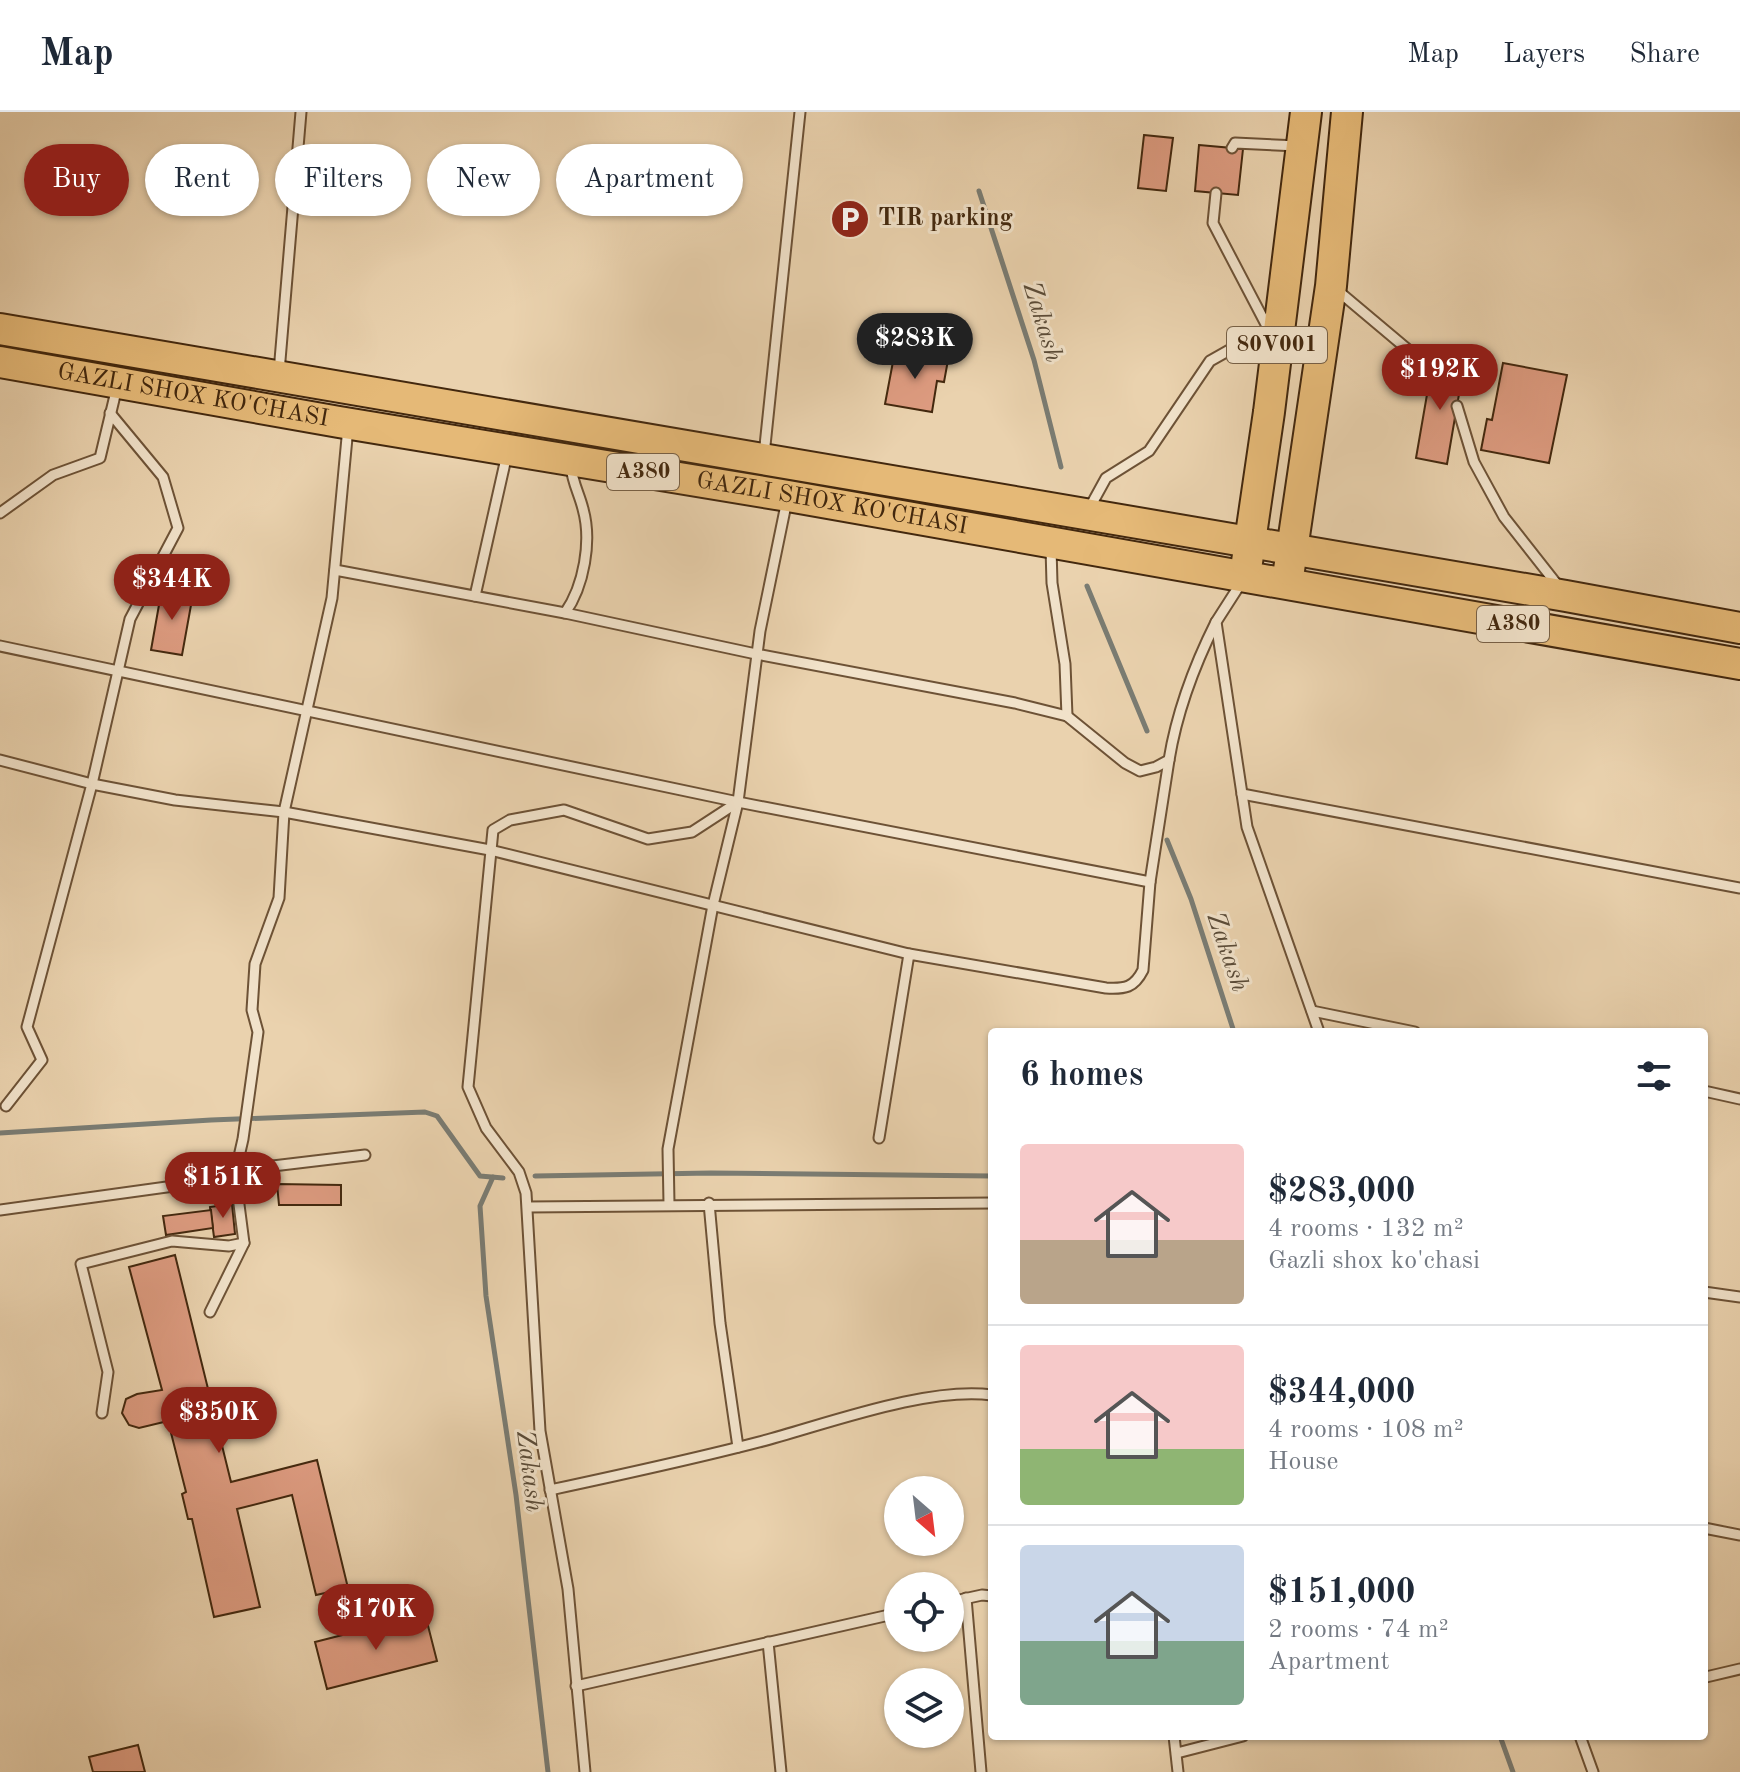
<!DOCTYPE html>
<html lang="en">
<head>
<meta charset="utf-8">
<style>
	:root { --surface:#fff; --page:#f6f6f7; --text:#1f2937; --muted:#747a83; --line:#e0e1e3; --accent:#8f2418 }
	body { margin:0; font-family:"Old Standard TT",serif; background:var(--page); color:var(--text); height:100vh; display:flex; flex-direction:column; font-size:30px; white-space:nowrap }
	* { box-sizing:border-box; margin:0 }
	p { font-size:26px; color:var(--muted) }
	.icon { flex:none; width:44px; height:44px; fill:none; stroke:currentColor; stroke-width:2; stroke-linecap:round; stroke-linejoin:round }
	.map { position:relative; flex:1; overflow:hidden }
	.side { position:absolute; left:988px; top:916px; width:720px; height:712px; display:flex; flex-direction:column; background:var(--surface); border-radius:8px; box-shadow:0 2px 6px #0004 }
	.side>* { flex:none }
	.banner { position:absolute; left:24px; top:32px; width:760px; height:72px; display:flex; gap:16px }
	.needle { width:52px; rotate:152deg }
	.fabs { position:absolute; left:884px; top:1364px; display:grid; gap:16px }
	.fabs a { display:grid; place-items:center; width:80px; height:80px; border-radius:50%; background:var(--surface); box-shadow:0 2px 6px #0004; font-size:40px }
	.price { position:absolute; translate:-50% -68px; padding:0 18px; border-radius:28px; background:var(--accent); color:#fff; font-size:26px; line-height:52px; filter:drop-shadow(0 2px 4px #0008) }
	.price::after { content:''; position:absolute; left:50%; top:48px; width:24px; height:18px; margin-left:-12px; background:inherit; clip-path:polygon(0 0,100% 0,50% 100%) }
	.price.active { background:#222; color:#fff }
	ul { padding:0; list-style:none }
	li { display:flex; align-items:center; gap:24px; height:200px; padding:0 32px }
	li+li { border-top:2px solid var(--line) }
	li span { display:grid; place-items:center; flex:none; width:224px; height:160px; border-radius:8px; color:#555 }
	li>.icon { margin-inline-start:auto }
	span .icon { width:96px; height:96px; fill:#fffc; stroke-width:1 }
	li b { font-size:34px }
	h2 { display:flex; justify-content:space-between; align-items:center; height:96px; padding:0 32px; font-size:34px }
	.chip { padding:0 28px; border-radius:36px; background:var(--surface); box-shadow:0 2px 6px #0004; font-size:28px; line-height:72px }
	.chip.active { background:var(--accent); color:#fff }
	header { display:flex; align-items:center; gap:48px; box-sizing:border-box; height:112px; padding:0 40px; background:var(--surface); border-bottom:2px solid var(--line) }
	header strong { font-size:38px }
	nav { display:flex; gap:44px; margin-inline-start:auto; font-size:28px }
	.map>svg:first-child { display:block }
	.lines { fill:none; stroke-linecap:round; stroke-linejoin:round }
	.stream { stroke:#7a7c73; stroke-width:5 }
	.building { fill:#dd9b80; stroke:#43280e; stroke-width:2 }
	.service-casing { stroke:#6d5236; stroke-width:13 }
	.trunk-casing { stroke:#43280e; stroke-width:34 }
	.service { stroke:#f1e2ca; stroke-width:9 }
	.trunk { stroke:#e5b977; stroke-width:30 }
	.labels { text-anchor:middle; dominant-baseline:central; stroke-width:6; stroke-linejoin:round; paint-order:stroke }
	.shield { fill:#f1e2ca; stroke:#776046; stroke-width:2 }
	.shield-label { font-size:22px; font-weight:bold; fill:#43280e }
	.poi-label { font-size:24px; font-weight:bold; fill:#43280e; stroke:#f1e2ca; text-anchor:start }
	.street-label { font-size:24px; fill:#43280e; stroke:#f1e2ca }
	.water-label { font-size:26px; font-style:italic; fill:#5a4b38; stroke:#f1e2ca }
</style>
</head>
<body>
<header>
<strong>Map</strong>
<nav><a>Map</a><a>Layers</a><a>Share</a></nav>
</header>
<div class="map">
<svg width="1740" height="1660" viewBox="0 0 1740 1660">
	<rect width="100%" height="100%" fill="#ead2ae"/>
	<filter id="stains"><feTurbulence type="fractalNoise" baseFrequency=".0025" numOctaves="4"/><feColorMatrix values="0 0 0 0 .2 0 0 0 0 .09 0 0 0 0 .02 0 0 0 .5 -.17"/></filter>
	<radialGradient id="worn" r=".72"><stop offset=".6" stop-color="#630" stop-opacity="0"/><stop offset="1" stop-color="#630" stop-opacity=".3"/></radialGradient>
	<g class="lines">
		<g class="stream">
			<path d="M979,79l55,169 27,107"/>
			<path d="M1087,474l60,145"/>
			<path d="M1167,728l24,59 43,133"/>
			<path d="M0,1021l211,-13 214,-8 12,4 43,60 23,2"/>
			<path d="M535,1064l176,-3 281,3"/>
			<path d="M493,1065l-13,29 6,90 30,199 32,277"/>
			<path d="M1500,1624l13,36"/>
		</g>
	</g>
	<g class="building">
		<path d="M1144,23l29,3 -7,53 -28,-3z"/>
		<path d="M1199,33l44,4 -5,46 -43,-4z"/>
		<path d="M895,239l53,9 -4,22 -7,-1 -5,31 -47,-8z"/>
		<path d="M1433,248l31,5 -17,99 -31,-6z"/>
		<path d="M1503,251l64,12 -18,88 -68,-13 6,-31 5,1z"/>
		<path d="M162,476l31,6 -11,61 -31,-5z"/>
		<path d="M277,1072l64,1v20h-62z"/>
		<path d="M232,1092l3,30 -21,3 -4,-30z"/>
		<path d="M211,1098l2,18 -47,7 -3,-19z"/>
		<path d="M175,1143l56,227 86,-22 31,128 -32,7 -24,-100 -55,14 23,98 -46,10 -22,-98h-4l-6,-25 4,-2 -18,-71 -29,7 -10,-3 -7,-12 4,-14 11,-5 25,-4 -33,-123z"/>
		<path d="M425,1502l12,47 -110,28 -12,-47z"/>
		<path d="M138,1633l7,27h-52l-4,-15z"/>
	</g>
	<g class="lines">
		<defs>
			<g id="service">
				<path d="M1232,36l3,-5 63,3"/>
				<path d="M1216,81l-3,30 57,109"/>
				<path d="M1337,178l94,79"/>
				<path d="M279,260l22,-260"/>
				<path d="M1457,294l17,56 30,55 55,70"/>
				<path d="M764,343l36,-343"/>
				<path d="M1089,397l17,-31 43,-27 61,-90 23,-13 39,6"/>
				<path d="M0,401l53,-38 47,-17 17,-71"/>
				<path d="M1051,436l1,35 13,81 2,52"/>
				<path d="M335,458l230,43 191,41 259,49 52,13 58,47 15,8 16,-4 13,-7c8,-49 25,-94 47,-138"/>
				<path d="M1241,471l-25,39 31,205 72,205"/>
				<path d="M475,484l32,-142"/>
				<path d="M565,501c19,-27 27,-72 18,-104 -4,-16 -10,-25 -12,-42"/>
				<path d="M0,534l738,156 412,80"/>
				<path d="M0,648l92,24 83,16 109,12 206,38 419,104"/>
				<path d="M1242,682l498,94"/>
				<path d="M1312,899l103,21"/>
				<path d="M1704,979l36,8"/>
				<path d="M6,994l36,-46 -15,-33 65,-243 38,-165 48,-91 -15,-51 -53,-64"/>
				<path d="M879,1026l30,-184 197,34c19,1 28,0 37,-18l7,-88 19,-122"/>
				<path d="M709,1091l11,120 18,124"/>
				<path d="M669,1092l-1,-55 45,-244 25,-103"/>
				<path d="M528,1095l464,-4"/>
				<path d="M0,1098l210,-29 46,-13 109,-13"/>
				<path d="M1704,1180l36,5"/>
				<path d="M210,1200l34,-69 -9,-69 8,-35 15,-107 -6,-22 3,-46 24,-66 5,-86 48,-214 16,-171"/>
				<path d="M102,1301l6,-41 -27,-108 91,-23 57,5 15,-3"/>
				<path d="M550,1378c70,-15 140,-30 209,-48 65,-17 168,-56 233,-47"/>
				<path d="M1704,1416l36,7"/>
				<path d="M966,1486l15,174"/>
				<path d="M950,1490l32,-7 10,1"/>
				<path d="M768,1530l13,130"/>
				<path d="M1706,1565l34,-8"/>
				<path d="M576,1574l322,-73"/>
				<path d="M1174,1624l4,36"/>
				<path d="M1580,1624l13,36"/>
				<path d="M1177,1641l66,-17"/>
				<path d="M585,1660l-17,-183 -28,-158 -14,-238 -7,-21 -33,-44 -18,-41 25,-257 17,-10 54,-10 84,29 44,-7 46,-30 22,-171 27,-131"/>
			</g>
			<g id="trunk">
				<path d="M0,217l1566,267 174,32"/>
				<path id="s1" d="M0,250l339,60 449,74 952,168"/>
				<path d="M1247,450l22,-150 37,-300"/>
				<path d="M1289,458l42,-284 16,-174"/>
			</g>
		</defs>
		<use href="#service" class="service-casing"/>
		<use href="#trunk" class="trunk-casing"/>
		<use href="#service" class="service"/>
		<use href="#trunk" class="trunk"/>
	</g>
	<defs>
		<symbol id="parking-disc" viewBox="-11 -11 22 22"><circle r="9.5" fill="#8f2418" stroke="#f1e2ca"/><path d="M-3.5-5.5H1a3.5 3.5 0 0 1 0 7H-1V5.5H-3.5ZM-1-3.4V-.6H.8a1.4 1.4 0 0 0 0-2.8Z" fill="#fff"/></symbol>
	</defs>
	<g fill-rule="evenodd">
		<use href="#parking-disc" x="828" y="85" width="44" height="44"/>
	</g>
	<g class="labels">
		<g class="shield">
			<rect x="1227" y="215" width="100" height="36" rx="6"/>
			<rect x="607" y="342" width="72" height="36" rx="6"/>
			<rect x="1477" y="494" width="72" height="36" rx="6"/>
		</g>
		<g class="shield-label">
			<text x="1277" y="233">80V001</text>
			<text x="643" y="360">A380</text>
			<text x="1513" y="512">A380</text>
		</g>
		<g class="poi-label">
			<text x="878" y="107">TIR parking</text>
		</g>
		<g class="street-label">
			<text stroke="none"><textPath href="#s1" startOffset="196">GAZLI SHOX KO'CHASI</textPath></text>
			<text stroke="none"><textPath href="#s1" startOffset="844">GAZLI SHOX KO'CHASI</textPath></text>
		</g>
		<g class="water-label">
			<text transform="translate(1042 210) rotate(73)">Zakash</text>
			<text transform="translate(1227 840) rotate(71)">Zakash</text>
			<text transform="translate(529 1359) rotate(83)">Zakash</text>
		</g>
	</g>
	<rect width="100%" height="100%" filter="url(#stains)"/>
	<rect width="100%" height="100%" fill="url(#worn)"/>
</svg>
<div class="fabs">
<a><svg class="needle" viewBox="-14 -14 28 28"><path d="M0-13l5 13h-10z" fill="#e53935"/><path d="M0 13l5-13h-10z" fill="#747a83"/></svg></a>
<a><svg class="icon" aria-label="locate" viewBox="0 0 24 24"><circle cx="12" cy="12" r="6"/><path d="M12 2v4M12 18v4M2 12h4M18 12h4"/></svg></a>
<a><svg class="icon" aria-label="layers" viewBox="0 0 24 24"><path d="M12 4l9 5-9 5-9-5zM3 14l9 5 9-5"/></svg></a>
</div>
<b class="price active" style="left:915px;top:269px">$283K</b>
<b class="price" style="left:1440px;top:300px">$192K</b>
<b class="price" style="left:172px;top:510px">$344K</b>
<b class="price" style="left:223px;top:1108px">$151K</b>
<b class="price" style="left:219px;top:1343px">$350K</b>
<b class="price" style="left:376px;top:1540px">$170K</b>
<div class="banner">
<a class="chip active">Buy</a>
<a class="chip">Rent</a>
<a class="chip">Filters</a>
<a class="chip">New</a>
<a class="chip">Apartment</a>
</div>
<section class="side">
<h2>6 homes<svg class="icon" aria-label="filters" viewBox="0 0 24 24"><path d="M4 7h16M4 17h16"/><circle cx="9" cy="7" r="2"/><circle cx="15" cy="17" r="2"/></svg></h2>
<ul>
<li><span style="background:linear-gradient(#f6c9c9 60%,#b9a48a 0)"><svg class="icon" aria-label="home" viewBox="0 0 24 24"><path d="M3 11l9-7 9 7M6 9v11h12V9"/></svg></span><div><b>$283,000</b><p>4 rooms · 132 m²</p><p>Gazli shox ko'chasi</p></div></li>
<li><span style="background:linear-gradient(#f6c9c9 65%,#8fb573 0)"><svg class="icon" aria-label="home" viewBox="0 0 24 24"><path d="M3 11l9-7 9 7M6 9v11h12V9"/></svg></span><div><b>$344,000</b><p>4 rooms · 108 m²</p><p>House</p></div></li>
<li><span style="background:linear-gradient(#c9d6e8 60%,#7fa58c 0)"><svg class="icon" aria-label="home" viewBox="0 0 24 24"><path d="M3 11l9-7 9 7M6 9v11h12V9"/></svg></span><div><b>$151,000</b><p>2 rooms · 74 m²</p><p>Apartment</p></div></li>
</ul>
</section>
</div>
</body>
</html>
